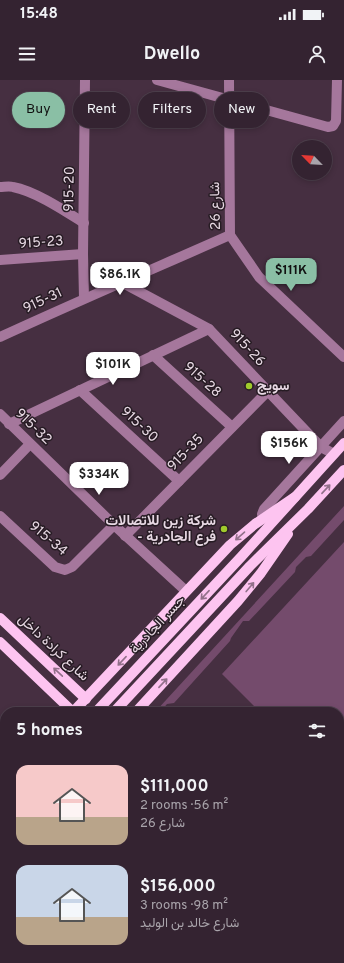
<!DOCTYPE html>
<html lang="en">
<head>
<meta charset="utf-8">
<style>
	:root { --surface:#342331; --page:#3c2b39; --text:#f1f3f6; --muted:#a9a4ab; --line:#4e404d; --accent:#8abfa5 }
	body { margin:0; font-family:Overpass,Vazirmatn,sans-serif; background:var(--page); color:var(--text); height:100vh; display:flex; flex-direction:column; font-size:15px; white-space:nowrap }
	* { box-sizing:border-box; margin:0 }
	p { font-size:13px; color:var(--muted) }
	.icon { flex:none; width:22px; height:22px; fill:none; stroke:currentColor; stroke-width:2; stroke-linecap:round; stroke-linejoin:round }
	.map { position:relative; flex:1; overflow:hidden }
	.panel { position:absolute; left:0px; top:627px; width:344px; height:256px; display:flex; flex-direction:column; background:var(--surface); border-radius:16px 16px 0 0; box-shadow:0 2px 6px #0003,0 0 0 1px var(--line) }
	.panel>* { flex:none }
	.top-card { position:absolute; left:12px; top:12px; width:320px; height:36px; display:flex; gap:8px }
	.needle { width:26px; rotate:295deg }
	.tools { position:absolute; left:292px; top:60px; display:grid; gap:8px }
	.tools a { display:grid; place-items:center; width:40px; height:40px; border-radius:50%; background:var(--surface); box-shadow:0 2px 6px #0003,0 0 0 1px var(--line); font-size:20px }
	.price { position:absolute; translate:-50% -34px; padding:0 9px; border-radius:8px; background:#fff; color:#222; font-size:13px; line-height:26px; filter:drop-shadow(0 1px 2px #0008) }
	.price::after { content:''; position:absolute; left:50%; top:24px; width:12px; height:9px; margin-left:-6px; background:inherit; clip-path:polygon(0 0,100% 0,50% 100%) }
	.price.active { background:var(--accent); color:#111 }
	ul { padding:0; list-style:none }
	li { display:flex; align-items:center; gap:12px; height:100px; padding:0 16px }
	li span { display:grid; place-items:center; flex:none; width:112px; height:80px; border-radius:12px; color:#555 }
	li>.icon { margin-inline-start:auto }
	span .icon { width:48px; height:48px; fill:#fffc; stroke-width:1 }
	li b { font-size:17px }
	h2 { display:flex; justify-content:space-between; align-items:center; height:48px; padding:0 16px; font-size:17px }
	.chip { padding:0 14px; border-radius:18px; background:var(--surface); box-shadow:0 2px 6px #0003,0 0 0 1px var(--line); font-size:14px; line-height:36px }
	.chip.active { background:var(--accent); color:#111 }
	.status { display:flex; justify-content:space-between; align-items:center; height:28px; padding:0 20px; background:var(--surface); direction:ltr }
	.status svg { height:11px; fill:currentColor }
	header { display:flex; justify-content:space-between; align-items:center; height:52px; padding:0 16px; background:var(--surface); font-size:18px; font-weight:700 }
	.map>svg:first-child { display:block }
	.green { fill:#744b6c }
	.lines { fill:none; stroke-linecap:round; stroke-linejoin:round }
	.minor { stroke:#a5779c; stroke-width:10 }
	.major { stroke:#fdc4f0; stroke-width:10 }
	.oneway { stroke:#92708a }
	.poi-dot { fill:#a0ca2c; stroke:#261b23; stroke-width:1.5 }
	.labels { text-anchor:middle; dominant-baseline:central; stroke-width:3; stroke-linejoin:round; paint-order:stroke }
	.street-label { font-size:14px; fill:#e7d8e3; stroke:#261b23 }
	.poi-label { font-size:14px; font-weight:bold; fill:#e7d8e3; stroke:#261b23; text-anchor:start }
</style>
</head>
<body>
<div class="status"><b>15:48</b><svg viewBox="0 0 49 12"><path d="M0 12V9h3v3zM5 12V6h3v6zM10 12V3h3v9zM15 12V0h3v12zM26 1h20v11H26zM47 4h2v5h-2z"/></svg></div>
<header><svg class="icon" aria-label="menu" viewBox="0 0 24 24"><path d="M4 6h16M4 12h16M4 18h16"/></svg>Dwello<svg class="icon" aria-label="person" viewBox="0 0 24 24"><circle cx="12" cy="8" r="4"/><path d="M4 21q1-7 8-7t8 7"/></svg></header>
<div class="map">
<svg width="344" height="883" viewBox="0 0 344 883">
	<rect width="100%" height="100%" fill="#462f41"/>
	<g class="green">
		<path d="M344,426v14l-33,36 -5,1 -10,10 -1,5 -46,49h-6l-12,17 -1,3 -56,62 -7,1 -7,8h-5z"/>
		<path d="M344,462v403l-5,-2v-231h-79l-38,-38z"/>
		<path d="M148,878h35l6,5h-41l-1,-4z"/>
	</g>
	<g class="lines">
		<g class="minor">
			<path d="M157,0l171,47 5,-1 3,-5 1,-41"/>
			<path d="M229,0l1,155 29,42 85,80"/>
			<path d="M0,107c4,0 9,-1 13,0 22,4 52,24 71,36"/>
			<path d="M0,180l83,-6"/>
			<path d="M123,203l86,46 112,118 13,7"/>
			<path d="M84,218l-1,-44 2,-174"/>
			<path d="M0,257c76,-35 153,-68 230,-102"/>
			<path d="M153,275l79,72"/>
			<path d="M80,310l99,91"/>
			<path d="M0,334l114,111 72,66"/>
			<path d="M9,344l200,-95"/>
			<path d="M0,395l30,-31"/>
			<path d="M0,436l55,51 10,3 7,-3 42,-42"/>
			<path d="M263,439l-1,-5 2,-5 80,-88"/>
			<path d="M125,456l143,-145"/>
			<path d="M17,878l3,5"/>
		</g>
		<g class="major">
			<path d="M0,538l86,81"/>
			<path d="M0,562l73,70 157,-167 25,-21 40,-27"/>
			<path d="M96,632l145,-155 103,-114"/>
			<path d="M114,632l136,-146 58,-57 36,-39"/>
			<path d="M136,632l102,-111 23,-28 27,-39"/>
			<path d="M0,710l5,-5"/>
			<path d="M0,734l5,-5"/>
			<path d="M0,755l5,-5"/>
			<path d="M0,822l5,-4"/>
			<path d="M0,840l4,-5 1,-8"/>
			<path d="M0,847l5,6"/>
		</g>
	</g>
	<defs><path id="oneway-shaft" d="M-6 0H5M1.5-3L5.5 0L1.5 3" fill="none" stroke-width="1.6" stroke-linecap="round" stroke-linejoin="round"/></defs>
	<g class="oneway">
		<use href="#oneway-shaft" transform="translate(326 409) rotate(-47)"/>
		<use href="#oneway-shaft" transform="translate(240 456) rotate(139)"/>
		<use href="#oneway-shaft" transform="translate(250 507) rotate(-50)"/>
		<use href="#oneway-shaft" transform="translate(205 515) rotate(133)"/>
		<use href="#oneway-shaft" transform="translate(122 581) rotate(133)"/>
		<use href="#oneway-shaft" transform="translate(58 592) rotate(-137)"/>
		<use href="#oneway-shaft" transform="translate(163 603) rotate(-47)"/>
	</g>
	<g class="poi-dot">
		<circle cx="249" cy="306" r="4"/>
		<circle cx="224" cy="449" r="4"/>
	</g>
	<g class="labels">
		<g class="street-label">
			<text transform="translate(70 109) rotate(-89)">915-20</text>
			<text transform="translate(216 126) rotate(-91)">شارع 26</text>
			<text transform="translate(41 163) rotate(-4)">915-23</text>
			<text transform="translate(43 221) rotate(-25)">915-31</text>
			<text transform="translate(247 268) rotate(47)">915-26</text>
			<text transform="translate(202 300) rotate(42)">915-28</text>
			<text transform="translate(139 345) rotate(43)">915-30</text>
			<text transform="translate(33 347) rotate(44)">915-32</text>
			<text transform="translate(186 373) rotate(-46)">915-35</text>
			<text transform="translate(48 459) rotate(40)">915-34</text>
			<text transform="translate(158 545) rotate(-47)">جسر الجادرية</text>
			<text transform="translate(53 568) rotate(43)">شارع كرادة داخل</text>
		</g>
		<g class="poi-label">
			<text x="257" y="306">سويج</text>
			<text x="216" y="441" text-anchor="end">شركة زين للاتصالات<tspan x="216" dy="16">- فرع الجادرية</tspan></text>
		</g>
	</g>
</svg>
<div class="tools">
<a><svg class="needle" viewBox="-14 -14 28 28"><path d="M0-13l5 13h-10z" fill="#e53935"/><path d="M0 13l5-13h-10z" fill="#a9a4ab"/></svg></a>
</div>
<b class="price active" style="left:291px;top:212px">$111K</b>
<b class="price" style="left:120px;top:216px">$86.1K</b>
<b class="price" style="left:113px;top:306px">$101K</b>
<b class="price" style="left:289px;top:385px">$156K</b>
<b class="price" style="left:99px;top:416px">$334K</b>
<div class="top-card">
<a class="chip active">Buy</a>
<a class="chip">Rent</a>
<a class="chip">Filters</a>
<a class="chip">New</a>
</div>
<section class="panel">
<h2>5 homes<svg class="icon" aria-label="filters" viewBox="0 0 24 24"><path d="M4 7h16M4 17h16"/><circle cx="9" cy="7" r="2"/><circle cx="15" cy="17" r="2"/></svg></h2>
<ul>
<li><span style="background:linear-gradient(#f6c9c9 65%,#b9a48a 0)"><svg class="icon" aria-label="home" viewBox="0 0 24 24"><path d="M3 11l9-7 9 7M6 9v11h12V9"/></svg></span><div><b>$111,000</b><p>2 rooms · 56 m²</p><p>شارع 26</p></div></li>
<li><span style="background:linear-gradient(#c9d6e8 65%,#b9a48a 0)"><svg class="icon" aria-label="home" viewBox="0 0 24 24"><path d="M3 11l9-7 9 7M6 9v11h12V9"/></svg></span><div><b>$156,000</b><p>3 rooms · 98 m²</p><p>شارع خالد بن الوليد</p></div></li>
</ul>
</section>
</div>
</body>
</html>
